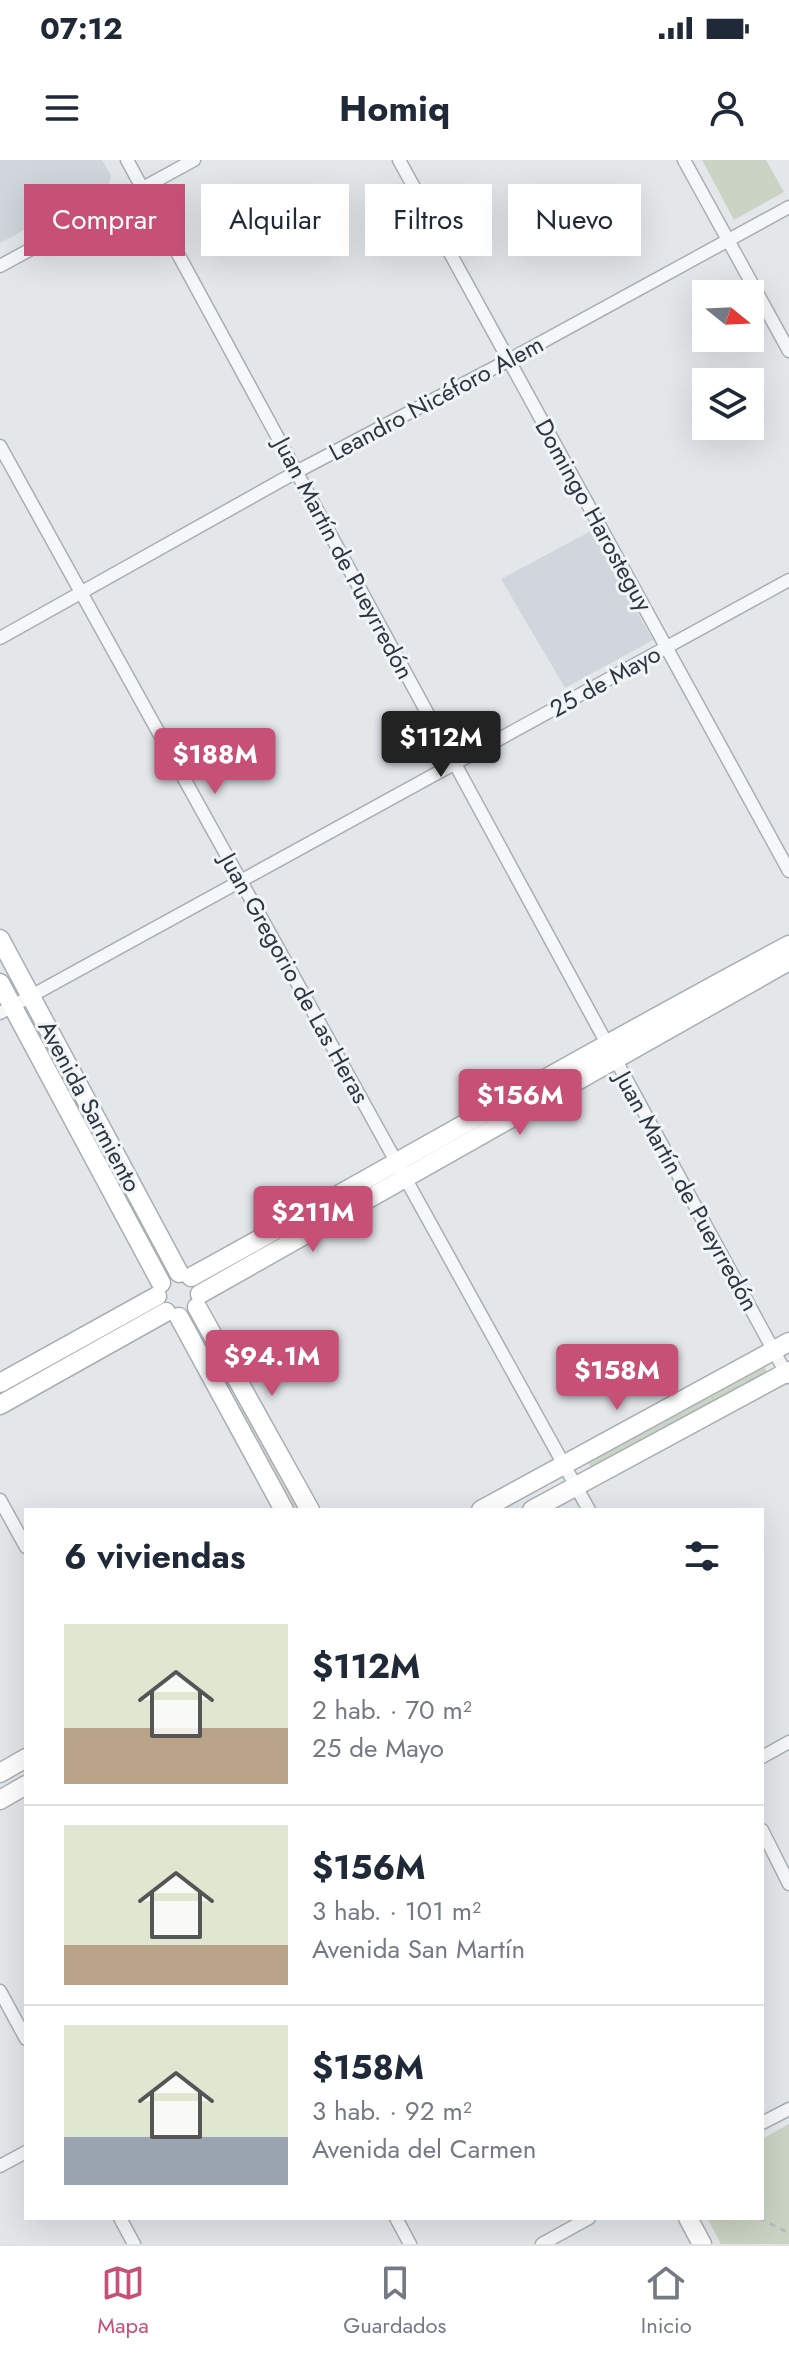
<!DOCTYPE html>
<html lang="es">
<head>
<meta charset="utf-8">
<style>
	:root { --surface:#fff; --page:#f2f2f3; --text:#1f2937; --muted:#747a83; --line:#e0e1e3; --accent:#c75076 }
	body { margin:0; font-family:Jost,sans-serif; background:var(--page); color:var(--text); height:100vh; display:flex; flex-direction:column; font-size:30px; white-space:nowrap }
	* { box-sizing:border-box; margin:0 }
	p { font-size:26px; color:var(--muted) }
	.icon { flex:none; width:44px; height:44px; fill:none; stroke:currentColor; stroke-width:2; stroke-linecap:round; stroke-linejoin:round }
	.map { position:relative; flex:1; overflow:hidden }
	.details { position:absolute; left:24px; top:1348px; width:740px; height:712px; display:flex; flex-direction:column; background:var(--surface); border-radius:0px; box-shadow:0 8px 32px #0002 }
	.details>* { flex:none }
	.guide { position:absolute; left:24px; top:24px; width:742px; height:72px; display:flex; gap:16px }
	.needle { width:52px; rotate:108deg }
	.controls { position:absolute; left:692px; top:120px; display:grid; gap:16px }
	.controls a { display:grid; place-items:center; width:72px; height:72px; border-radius:0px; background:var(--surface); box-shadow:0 8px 32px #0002; font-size:40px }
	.price { position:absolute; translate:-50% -68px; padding:0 18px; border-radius:8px; background:var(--accent); color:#fff; font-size:26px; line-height:52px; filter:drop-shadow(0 2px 4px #0008) }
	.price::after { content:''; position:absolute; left:50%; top:48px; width:24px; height:18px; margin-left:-12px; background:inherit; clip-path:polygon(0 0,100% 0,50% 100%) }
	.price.active { background:#222; color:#fff }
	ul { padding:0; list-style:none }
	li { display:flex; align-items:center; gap:24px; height:200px; padding:0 40px }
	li+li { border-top:2px solid var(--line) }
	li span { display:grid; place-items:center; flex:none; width:224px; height:160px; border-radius:0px; color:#555 }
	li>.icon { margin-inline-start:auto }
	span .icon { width:96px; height:96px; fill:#fffc; stroke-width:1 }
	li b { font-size:34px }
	h2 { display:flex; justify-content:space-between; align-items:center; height:96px; padding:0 40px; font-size:34px }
	.tag { padding:0 28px; border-radius:0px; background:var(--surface); box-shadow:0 8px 32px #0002; font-size:28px; line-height:72px }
	.tag.active { background:var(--accent); color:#fff }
	.status { display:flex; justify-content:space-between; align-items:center; height:56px; padding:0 40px; background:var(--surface); direction:ltr }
	.status svg { height:22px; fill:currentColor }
	header { display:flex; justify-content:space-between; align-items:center; height:104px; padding:0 40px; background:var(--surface); font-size:36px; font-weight:700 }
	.menu { display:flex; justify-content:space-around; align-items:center; height:112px; border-top:2px solid var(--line); background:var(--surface); font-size:22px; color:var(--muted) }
	.menu a { display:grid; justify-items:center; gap:4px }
	.menu .active { color:var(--accent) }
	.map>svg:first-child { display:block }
	.built { fill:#d1d6dc }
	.green { fill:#cbd3c4 }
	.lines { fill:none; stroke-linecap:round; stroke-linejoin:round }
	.street-casing { stroke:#a8afb4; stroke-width:15 }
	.secondary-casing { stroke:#a8afb4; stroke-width:21 }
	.path { stroke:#b9bdc2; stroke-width:3; stroke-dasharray:6 6; stroke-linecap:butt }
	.street { stroke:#f5f7f9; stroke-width:12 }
	.secondary { stroke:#fff; stroke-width:18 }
	.labels { text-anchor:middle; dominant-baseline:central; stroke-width:6; stroke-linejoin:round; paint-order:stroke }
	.street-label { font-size:24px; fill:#2c3741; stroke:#f2f5f7 }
</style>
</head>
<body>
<div class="status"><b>07:12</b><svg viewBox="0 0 49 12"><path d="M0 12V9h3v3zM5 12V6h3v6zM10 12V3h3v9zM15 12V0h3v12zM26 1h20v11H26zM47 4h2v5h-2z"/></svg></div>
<header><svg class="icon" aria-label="menu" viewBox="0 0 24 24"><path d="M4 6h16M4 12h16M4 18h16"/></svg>Homiq<svg class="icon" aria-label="person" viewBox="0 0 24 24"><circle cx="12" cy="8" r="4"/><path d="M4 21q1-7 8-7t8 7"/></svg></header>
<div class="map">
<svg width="789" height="2084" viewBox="0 0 789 2084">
	<rect width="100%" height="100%" fill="#e3e7ea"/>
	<g class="built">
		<path d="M0,0h102l9,15 -2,9 -109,59z"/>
		<path d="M591,371l62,109 -88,48 -64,-109z"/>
	</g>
	<g class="green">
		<path d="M702,0h64l18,32 -50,28z"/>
		<path d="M32,856l132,243 -4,2 -131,-242z"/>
		<path d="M200,1165l101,185h-5l-99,-183z"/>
		<path d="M763,1205l4,7 -176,96 -4,-7z"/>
		<path d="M789,1964v120h-68l-14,-26h55v-79z"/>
	</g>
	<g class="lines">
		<defs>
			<g id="street">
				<path d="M127,0l661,1217"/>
				<path d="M399,0l390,711"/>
				<path d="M684,0l105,191"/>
				<path d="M0,106l194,-106"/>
				<path d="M0,286l589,1064"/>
				<path d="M0,478l298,-167 211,-111 280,-153"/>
				<path d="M0,853l789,-433"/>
				<path d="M0,1340l26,47"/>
				<path d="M762,1597l27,-15"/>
				<path d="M762,1670l27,54"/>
				<path d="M0,1831l26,48"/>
				<path d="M762,1963l27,-14"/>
				<path d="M0,2006l26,-14"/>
				<path d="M120,2058l14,26"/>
				<path d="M396,2058l14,26"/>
				<path d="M542,2084l47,-26"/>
			</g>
			<g id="secondary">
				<path d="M0,779l179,334"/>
				<path d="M0,823l161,300"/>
				<path d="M191,1117c200,-110 397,-225 598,-332"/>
				<path d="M200,1134l589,-333"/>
				<path d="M197,1147l113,203"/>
				<path d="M179,1157l105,193"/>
				<path d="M0,1223l157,-87"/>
				<path d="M0,1245l166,-93"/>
				<path d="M481,1350l308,-168"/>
				<path d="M532,1350l257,-139"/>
				<path d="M0,1613l26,-15"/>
				<path d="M0,1640l26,-15"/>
				<path d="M688,2058l14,26"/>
			</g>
		</defs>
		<use href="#street" class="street-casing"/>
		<use href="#secondary" class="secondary-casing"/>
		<path class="path" d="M759,2058l30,15"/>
		<use href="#street" class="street"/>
		<use href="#secondary" class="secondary"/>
	</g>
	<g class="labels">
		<g class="street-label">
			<text transform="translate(436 238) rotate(-28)">Leandro Nicéforo Alem</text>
			<text transform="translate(594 355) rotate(61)">Domingo Harosteguy</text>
			<text transform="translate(344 398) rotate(62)">Juan Martín de Pueyrredón</text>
			<text transform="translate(605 521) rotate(-29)">25 de Mayo</text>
			<text transform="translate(295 818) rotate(61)">Juan Gregorio de Las Heras</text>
			<text transform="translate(90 946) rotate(62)">Avenida Sarmiento</text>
			<text transform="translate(687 1031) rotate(61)">Juan Martín de Pueyrredón</text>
		</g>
	</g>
</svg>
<div class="controls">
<a><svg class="needle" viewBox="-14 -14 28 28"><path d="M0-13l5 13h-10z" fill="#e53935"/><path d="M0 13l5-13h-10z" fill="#747a83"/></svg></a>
<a><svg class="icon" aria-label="layers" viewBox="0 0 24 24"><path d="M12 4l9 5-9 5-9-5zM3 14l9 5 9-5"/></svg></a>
</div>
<b class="price active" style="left:441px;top:619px">$112M</b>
<b class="price" style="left:215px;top:636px">$188M</b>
<b class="price" style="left:520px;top:977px">$156M</b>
<b class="price" style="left:313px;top:1094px">$211M</b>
<b class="price" style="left:272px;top:1238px">$94.1M</b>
<b class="price" style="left:617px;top:1252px">$158M</b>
<div class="guide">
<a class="tag active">Comprar</a>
<a class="tag">Alquilar</a>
<a class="tag">Filtros</a>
<a class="tag">Nuevo</a>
</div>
<section class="details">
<h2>6 viviendas<svg class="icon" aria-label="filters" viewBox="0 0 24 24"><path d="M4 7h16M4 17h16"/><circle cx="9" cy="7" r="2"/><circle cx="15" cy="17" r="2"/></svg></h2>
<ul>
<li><span style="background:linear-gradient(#dfe7d0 65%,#b9a48a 0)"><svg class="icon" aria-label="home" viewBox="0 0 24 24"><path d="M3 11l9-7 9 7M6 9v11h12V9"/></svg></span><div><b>$112M</b><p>2 hab. · 70 m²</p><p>25 de Mayo</p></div></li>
<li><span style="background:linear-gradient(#dfe7d0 75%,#b9a48a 0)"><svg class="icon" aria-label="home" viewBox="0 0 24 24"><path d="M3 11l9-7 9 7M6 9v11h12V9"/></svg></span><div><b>$156M</b><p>3 hab. · 101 m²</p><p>Avenida San Martín</p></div></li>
<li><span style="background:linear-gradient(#dfe7d0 70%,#9aa5b1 0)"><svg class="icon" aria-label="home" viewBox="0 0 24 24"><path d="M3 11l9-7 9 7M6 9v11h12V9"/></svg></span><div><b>$158M</b><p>3 hab. · 92 m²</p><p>Avenida del Carmen</p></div></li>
</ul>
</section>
</div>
<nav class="menu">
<a class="active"><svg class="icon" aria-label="map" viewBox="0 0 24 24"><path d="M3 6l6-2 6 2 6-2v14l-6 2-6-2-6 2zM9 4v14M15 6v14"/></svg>Mapa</a>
<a><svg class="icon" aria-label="saved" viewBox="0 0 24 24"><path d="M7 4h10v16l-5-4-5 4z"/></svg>Guardados</a>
<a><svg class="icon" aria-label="home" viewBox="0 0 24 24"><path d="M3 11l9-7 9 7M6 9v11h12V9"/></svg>Inicio</a>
</nav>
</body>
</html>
